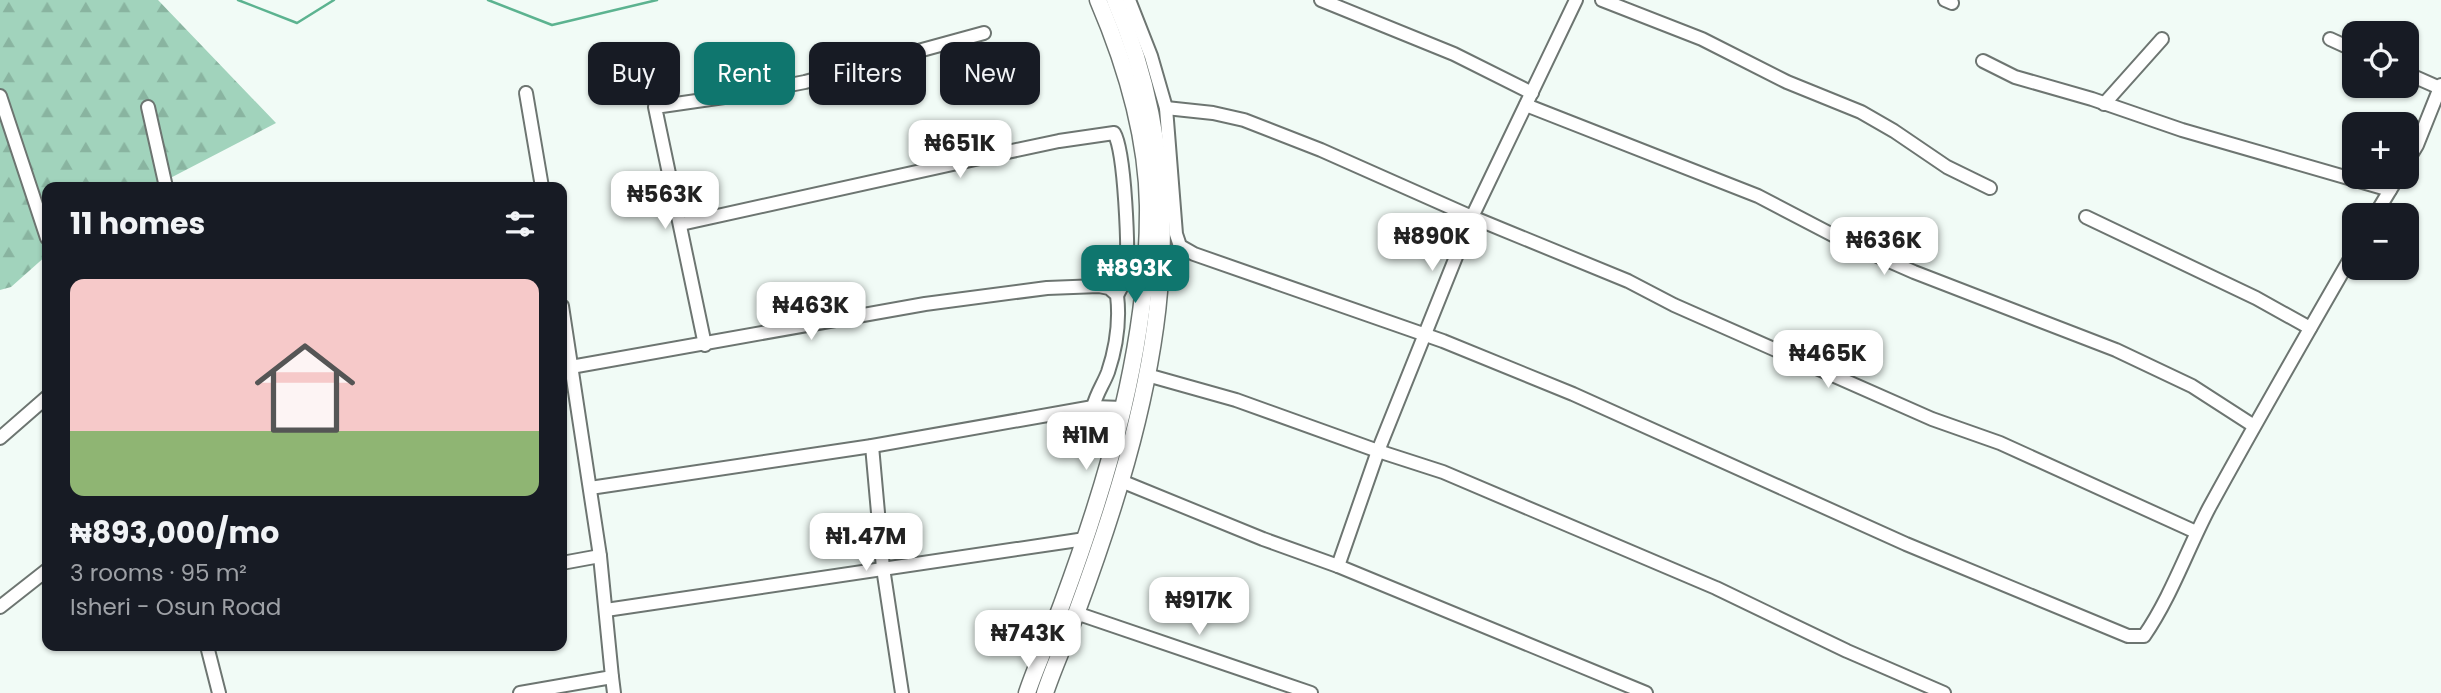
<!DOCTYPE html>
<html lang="en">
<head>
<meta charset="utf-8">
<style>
	:root { --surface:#171b24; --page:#20242c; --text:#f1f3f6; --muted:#9ea1a6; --accent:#0f766e }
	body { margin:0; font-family:Poppins,sans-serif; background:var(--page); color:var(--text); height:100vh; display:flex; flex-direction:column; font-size:26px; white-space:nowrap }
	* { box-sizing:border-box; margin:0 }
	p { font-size:23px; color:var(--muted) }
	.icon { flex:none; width:38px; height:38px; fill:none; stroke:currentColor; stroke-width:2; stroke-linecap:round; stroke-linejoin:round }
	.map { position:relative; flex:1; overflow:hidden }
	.details { position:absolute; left:42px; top:182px; width:525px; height:469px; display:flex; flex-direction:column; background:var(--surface); border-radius:14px; box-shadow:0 2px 5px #0004 }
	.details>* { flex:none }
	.hud { position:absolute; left:588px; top:42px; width:665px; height:63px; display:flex; gap:14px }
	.fabs { position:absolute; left:2342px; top:21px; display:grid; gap:14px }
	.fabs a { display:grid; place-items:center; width:77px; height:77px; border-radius:14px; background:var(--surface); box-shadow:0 2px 5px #0004; font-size:35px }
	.price { position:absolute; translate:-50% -60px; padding:0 16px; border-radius:14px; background:#fff; color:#222; font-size:23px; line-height:46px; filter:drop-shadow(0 2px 4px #0008) }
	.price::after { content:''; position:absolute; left:50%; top:42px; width:21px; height:16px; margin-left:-10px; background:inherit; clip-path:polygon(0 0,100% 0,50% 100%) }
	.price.on { background:var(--accent); color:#fff }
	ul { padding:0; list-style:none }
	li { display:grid; align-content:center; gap:14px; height:371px; padding:0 28px }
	li span { display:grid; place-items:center; height:217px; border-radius:14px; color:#555 }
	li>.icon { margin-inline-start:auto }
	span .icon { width:126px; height:126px; fill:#fffc; stroke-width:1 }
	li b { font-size:30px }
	h2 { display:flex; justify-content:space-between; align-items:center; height:84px; padding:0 28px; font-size:30px }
	.chip { padding:0 24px; border-radius:14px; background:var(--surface); box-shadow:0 2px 5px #0004; font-size:24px; line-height:63px }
	.chip.on { background:var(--accent); color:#fff }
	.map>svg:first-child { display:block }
	.forest { fill:url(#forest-firs) }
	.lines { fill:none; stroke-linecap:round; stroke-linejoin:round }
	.stream { stroke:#5cb390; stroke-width:2.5 }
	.minor-casing { stroke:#6d7571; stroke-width:16 }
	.secondary-casing { stroke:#6d7571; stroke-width:19 }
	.minor { stroke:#fff; stroke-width:12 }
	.secondary { stroke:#fff; stroke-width:16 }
</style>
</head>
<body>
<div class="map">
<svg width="2441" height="693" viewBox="0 0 2441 693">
	<defs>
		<pattern id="forest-firs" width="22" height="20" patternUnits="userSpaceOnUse" patternTransform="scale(1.75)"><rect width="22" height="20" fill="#a1d3bc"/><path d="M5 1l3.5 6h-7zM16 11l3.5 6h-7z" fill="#89b4a0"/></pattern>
	</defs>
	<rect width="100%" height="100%" fill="#f1fbf6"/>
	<path class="forest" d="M0,0h158l118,123 -123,64h-106v68l-36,32 -11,3z"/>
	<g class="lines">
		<g class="stream">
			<path d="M238,0l59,23 37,-23"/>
			<path d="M488,0l64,25 105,-25"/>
		</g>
		<defs>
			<g id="minor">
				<path d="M1129,0l22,56 15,52 10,126 4,12 14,8 249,87 130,53 333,150 222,92h16c27,-39 43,-86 65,-128 47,-86 96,-171 145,-256"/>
				<path d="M1321,0l133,54 78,39"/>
				<path d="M1602,0l100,39 85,43 74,30 33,19 53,36 43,21"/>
				<path d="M1945,0l7,3"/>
				<path d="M2330,39l24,11"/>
				<path d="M1983,61l32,16 77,22 90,31 208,60"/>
				<path d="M2406,73l34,15"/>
				<path d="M526,93l16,94"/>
				<path d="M0,96l47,142"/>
				<path d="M2104,104l58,-65"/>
				<path d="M1526,105l232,91 90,47 66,29 202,78 76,36 62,40"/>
				<path d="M148,107l18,80"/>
				<path d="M1166,108l47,5 31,7 77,30 151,67 156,64 46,24 258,114 68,24 196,89"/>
				<path d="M2406,163l11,-18 24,-60"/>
				<path d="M2375,215l23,-38"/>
				<path d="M2086,217l170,81 54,30"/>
				<path d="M681,224l317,-70 61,-13 55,-8c11,18 15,118 12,142 -1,7 -5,13 -9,20"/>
				<path d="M705,345l-50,-238 83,-12 67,-13 179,-49"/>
				<path d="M571,367l354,-63 122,-16 52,-2 10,2 8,7c3,25 -1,53 -9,77 -5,13 -11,20 -15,35"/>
				<path d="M1147,375l89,25 142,51 65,21 273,116 131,63 97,42"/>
				<path d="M0,438l47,-41"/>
				<path d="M872,446l11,122 19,125"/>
				<path d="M1121,481l142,58 75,27 308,127"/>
				<path d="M590,488l282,-42 221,-39 30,1"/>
				<path d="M562,563l38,-7"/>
				<path d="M1338,566l40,-115 94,-234 104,-217"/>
				<path d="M0,607l47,-37"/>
				<path d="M606,610l479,-71"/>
				<path d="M1076,613l235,80"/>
				<path d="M207,646l12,47"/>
				<path d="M612,677l2,16"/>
				<path d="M520,693l92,-16 -12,-121 -38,-250"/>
			</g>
			<g id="secondary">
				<path d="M1027,693c10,-30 24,-59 35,-89 47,-127 87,-262 86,-398 -1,-70 -23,-143 -50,-206"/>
				<path d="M1045,693c9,-27 21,-53 31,-79 75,-203 129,-406 39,-614"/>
			</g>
		</defs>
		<use href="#minor" class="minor-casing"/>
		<use href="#secondary" class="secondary-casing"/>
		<use href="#minor" class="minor"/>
		<use href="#secondary" class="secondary"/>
	</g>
</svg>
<div class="fabs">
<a><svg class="icon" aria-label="locate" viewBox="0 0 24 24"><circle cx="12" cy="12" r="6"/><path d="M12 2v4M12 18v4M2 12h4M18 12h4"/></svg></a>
<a>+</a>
<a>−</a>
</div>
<b class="price" style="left:960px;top:180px">₦651K</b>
<b class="price" style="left:665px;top:231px">₦563K</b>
<b class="price" style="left:1432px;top:273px">₦890K</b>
<b class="price" style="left:1884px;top:277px">₦636K</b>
<b class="price on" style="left:1135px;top:305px">₦893K</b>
<b class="price" style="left:811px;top:342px">₦463K</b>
<b class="price" style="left:1828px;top:390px">₦465K</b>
<b class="price" style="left:1086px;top:472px">₦1M</b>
<b class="price" style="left:866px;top:573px">₦1.47M</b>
<b class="price" style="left:1199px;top:637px">₦917K</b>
<b class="price" style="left:1028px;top:670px">₦743K</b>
<div class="hud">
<a class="chip">Buy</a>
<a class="chip on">Rent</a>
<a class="chip">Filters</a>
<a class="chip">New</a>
</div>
<section class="details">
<h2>11 homes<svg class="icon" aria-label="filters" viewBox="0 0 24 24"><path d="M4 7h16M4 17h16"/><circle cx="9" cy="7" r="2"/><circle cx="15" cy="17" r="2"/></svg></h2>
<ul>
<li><span style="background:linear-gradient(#f6c9c9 70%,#8fb573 0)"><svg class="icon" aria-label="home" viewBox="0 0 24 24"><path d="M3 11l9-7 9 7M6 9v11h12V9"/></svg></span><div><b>₦893,000/mo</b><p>3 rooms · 95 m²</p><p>Isheri - Osun Road</p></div></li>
</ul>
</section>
</div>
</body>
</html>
